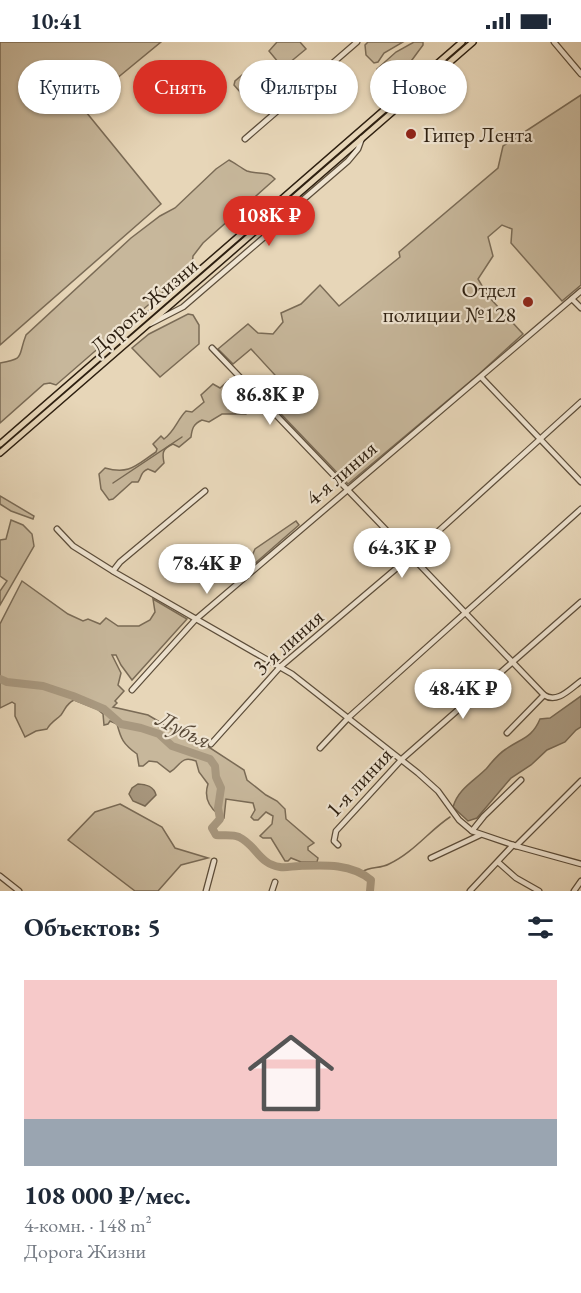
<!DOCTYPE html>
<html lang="ru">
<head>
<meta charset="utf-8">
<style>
	:root { --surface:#fff; --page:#f6f6f7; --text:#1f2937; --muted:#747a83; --accent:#d93025 }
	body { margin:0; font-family:"EB Garamond",serif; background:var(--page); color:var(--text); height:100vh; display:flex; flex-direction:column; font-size:22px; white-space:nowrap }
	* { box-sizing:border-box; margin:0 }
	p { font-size:20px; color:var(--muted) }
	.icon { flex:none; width:33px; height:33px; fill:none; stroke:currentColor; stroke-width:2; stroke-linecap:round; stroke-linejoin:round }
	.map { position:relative; height:849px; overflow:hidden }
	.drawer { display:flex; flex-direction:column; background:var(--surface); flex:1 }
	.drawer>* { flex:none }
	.hud { position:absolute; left:18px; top:18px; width:546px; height:54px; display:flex; gap:12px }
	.price { position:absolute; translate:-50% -51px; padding:0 14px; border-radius:21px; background:#fff; color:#222; font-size:20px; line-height:39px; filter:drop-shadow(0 2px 3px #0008) }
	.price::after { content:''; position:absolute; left:50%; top:36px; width:18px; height:14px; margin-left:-9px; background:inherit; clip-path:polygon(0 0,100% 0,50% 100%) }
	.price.selected { background:var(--accent); color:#fff }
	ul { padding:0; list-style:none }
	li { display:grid; align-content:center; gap:12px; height:318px; padding:0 24px }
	li span { display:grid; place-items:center; height:186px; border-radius:0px; color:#555 }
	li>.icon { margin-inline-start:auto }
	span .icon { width:108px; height:108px; fill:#fffc; stroke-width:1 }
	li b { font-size:26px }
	h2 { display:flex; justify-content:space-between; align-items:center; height:72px; padding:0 24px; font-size:26px }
	.tag { padding:0 21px; border-radius:27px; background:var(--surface); box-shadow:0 2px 4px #0004; font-size:21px; line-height:54px }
	.tag.selected { background:var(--accent); color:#fff }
	.status { display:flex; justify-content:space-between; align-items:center; height:42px; padding:0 30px; background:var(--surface); direction:ltr }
	.status svg { height:16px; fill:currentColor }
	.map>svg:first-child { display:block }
	.green { fill:#c7b79b; stroke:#7a6b56; stroke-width:1.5 }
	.water { fill:#a8987f; stroke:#776853; stroke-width:1.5 }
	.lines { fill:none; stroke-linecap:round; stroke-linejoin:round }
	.stream { stroke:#776853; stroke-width:1.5 }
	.river { stroke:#a8987f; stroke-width:8 }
	.minor-casing { stroke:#5c4d3a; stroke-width:7 }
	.major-casing { stroke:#2d1f10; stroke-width:8 }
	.minor { stroke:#efe4d1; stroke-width:4.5 }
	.major { stroke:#e7d6b8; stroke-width:5 }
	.poi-dot { fill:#8f2418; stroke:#efe4d1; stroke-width:2 }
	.labels { text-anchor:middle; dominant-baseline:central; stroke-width:4.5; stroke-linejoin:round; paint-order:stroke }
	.poi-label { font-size:22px; fill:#2d1f10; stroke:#efe4d1; text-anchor:start }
	.street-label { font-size:22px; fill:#2d1f10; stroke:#efe4d1 }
	.water-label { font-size:24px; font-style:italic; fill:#584937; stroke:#efe4d1 }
</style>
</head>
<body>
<div class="status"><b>10:41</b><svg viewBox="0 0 49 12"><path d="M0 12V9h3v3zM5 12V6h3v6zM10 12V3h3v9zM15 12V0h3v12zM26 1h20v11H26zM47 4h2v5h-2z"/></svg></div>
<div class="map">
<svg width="581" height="849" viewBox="0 0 581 849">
	<rect width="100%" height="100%" fill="#e7d6b8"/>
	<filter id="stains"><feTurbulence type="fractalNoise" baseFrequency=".00333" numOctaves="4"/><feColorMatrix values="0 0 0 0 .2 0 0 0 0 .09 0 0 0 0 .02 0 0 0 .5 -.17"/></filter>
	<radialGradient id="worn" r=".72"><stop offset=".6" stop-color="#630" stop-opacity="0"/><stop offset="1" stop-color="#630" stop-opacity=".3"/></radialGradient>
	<g class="green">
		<path d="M0,0h161l-79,65 79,97 -161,141z"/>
		<path d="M277,0h23l6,7 -23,19 -14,-17z"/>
		<path d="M368,0h35l-19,11 -6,9 -4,1 -8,-8 -1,-10z"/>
		<path d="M414,0h9v3c-10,13 -20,31 -36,36l-10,-12 19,-17z"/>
		<path d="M242,33l17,19 -8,7h-3l-14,-16 1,-4z"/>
		<path d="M581,53v190l-19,16 -51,-58 1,-14 -10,-4 -14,12 5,19 -15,23 10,17 35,38 -44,40 -131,110 -67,-70 16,-15 -46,-50 -18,15 -15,-15 30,-25 10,9 15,1 10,-12 -2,-9 20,-9 19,-19 19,21 61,-49 -1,-5 99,-84 5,-22z"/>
		<path d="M229,118c6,3 12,8 18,11 10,4 21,-1 28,8l-72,64 -10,13 -1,11 -136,118 -6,-2 -6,1 -44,39v-60c26,-5 17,-5 26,-28l105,-97 29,-22 15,-8 41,-39z"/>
		<path d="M188,272l5,1 6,10v19l-39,33 -28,-29 17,-14z"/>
		<path d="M229,338l19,14 6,8 -8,12h-24l-13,8 -7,-2c-9,4 -10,9 -11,17l-12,10 -6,-3c-11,5 -11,9 -9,19l-9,9 -7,-3c-8,3 -6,8 -10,13h-6l-19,17 -4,1 -8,-11 -2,-15 6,-6c25,7 31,-3 51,-16l1,-3 -4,-5 8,-8 3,3c11,-8 13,-19 22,-28l6,1 12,-10 -3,-7 12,-11 7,4z"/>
		<path d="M0,454l34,20 -1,3 -22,-8 -11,-7z"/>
		<path d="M11,478l12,5 9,9 2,12 -34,59v-14l7,-10 -7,-5v-36l6,-1z"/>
		<path d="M296,479l3,4 -47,41 -6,-4 5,-4 4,-9z"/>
		<path d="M22,539l46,33 15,7 5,-2 12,5 6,-6 12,8h21l11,-6 5,-8 -2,-13 34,20 -55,61 -11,-15 -5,-10h-4l9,18 -3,12 6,6 -9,10 2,2 -4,4 35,8 22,13 31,14 43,28 3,10 19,15 11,6 8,8 1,10 28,24 -6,4v3l10,8 -1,4h-16l-10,-4 -3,3h-3l-14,-23h-8l-3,-2 12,-12 1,-8 -7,-4 -8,8h-4l-3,-3 4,-7 -2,-7 -27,-4 -2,19 -6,5 -2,-2 2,-7c-10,-8 -14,-18 -10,-30l-9,-12 -3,-11c-16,-6 -15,5 -26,11l-13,-10 -8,-1 -6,5h-4l-2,-12c-14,-10 -16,-15 -20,-30l-7,-3 -2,3 -4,1 -1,-11 -6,-5 -23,-9c-8,4 -8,8 -13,15 -5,5 -10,7 -14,14l-11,2 -11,6 -10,-21v-12l-3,-2 -12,6v-84z"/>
		<path d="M120,762l42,23 13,21 33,10 -27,7 -23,26h-23l-67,-51 27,-28z"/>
	</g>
	<g class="water">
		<path d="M581,654v31l-5,3 -11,12 -18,8 -16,15 -20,13 -34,40 -9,3 -15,-14c5,-18 21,-26 33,-38 6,-7 12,-15 20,-20 16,-11 26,-11 34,-30l10,-1z"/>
		<path d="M138,742c8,0 16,3 18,11l-11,11 -12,-5 -4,-7 3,-6z"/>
	</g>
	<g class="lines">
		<g class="stream">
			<path d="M113,441l69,-46"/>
			<path d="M362,830c8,-6 18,-3 27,-8 24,-11 41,-34 61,-47"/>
		</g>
		<path class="river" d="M0,637l7,3 36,4 30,10 31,13 17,15 20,4 18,6 13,12 38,13 5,7 1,11 5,11 -3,20 2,11 -8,9 4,7c7,1 16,-1 23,2 17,8 20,27 41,30 6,1 13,-1 19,-1 24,-1 52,-3 72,14l-1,11"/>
		<defs>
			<g id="minor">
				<path d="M554,0l27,32"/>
				<path d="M245,97l112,-97"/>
				<path d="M572,257l9,9"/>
				<path d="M150,282l33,-17 86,-74 7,-10 72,-62 10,-12 4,-11"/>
				<path d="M212,306l332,347c13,9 26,-6 37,-14"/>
				<path d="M481,335l100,105"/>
				<path d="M57,487l16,17 43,27 176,101 126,99 20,18 21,29 13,11 44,15 65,18"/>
				<path d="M113,529l7,-9 85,-71"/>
				<path d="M132,648l63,-70 386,-329"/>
				<path d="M507,691l37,-38"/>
				<path d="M211,702l69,-77 131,-111 170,-154"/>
				<path d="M320,706l29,-31 232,-208"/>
				<path d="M472,789l12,-15 37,-36"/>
				<path d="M338,803l-4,-4 2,-10 66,-72 179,-157"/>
				<path d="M516,804l65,-65"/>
				<path d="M431,816l49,-23"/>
				<path d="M498,820l18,16 23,13"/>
				<path d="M0,834l19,15"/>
				<path d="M206,849l8,-30"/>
				<path d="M272,849l3,-9"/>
				<path d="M470,849l43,-46"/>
				<path d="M574,849l7,-10"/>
			</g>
			<g id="major">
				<path d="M0,402l462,-402"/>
				<path d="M0,411l473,-411"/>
			</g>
		</defs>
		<use href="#minor" class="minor-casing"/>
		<use href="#major" class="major-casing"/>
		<use href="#minor" class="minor"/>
		<use href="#major" class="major"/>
	</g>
	<g class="poi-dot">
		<circle cx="411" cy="92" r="6"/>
		<circle cx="528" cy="260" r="6"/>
	</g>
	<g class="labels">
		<g class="poi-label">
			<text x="423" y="92">Гипер Лента</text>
			<text x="516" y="247" text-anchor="end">Отдел<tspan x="516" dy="25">полиции №128</tspan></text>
		</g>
		<g class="street-label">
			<text transform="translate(144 264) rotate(-41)">Дорога Жизни</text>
			<text transform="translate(341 431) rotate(-41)">4-я линия</text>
			<text transform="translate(288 600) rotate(-42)">3-я линия</text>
			<text transform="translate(359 740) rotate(-47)">1-я линия</text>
		</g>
		<g class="water-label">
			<text transform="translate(184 687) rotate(26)">Лубья</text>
		</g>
	</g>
	<rect width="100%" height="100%" filter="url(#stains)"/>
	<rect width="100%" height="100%" fill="url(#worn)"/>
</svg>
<b class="price selected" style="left:269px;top:205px">108K ₽</b>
<b class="price" style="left:270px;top:384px">86.8K ₽</b>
<b class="price" style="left:402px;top:537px">64.3K ₽</b>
<b class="price" style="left:207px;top:553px">78.4K ₽</b>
<b class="price" style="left:463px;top:678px">48.4K ₽</b>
<div class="hud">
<a class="tag">Купить</a>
<a class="tag selected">Снять</a>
<a class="tag">Фильтры</a>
<a class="tag">Новое</a>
</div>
</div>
<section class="drawer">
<h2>Объектов: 5<svg class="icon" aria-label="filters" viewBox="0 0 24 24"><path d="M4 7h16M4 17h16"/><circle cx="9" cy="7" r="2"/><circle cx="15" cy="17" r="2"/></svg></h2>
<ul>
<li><span style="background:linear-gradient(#f6c9c9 75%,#9aa5b1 0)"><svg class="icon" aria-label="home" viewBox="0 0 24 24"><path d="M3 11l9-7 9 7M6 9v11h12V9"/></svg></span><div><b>108 000 ₽/мес.</b><p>4-комн. · 148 m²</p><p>Дорога Жизни</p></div></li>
</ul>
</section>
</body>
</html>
